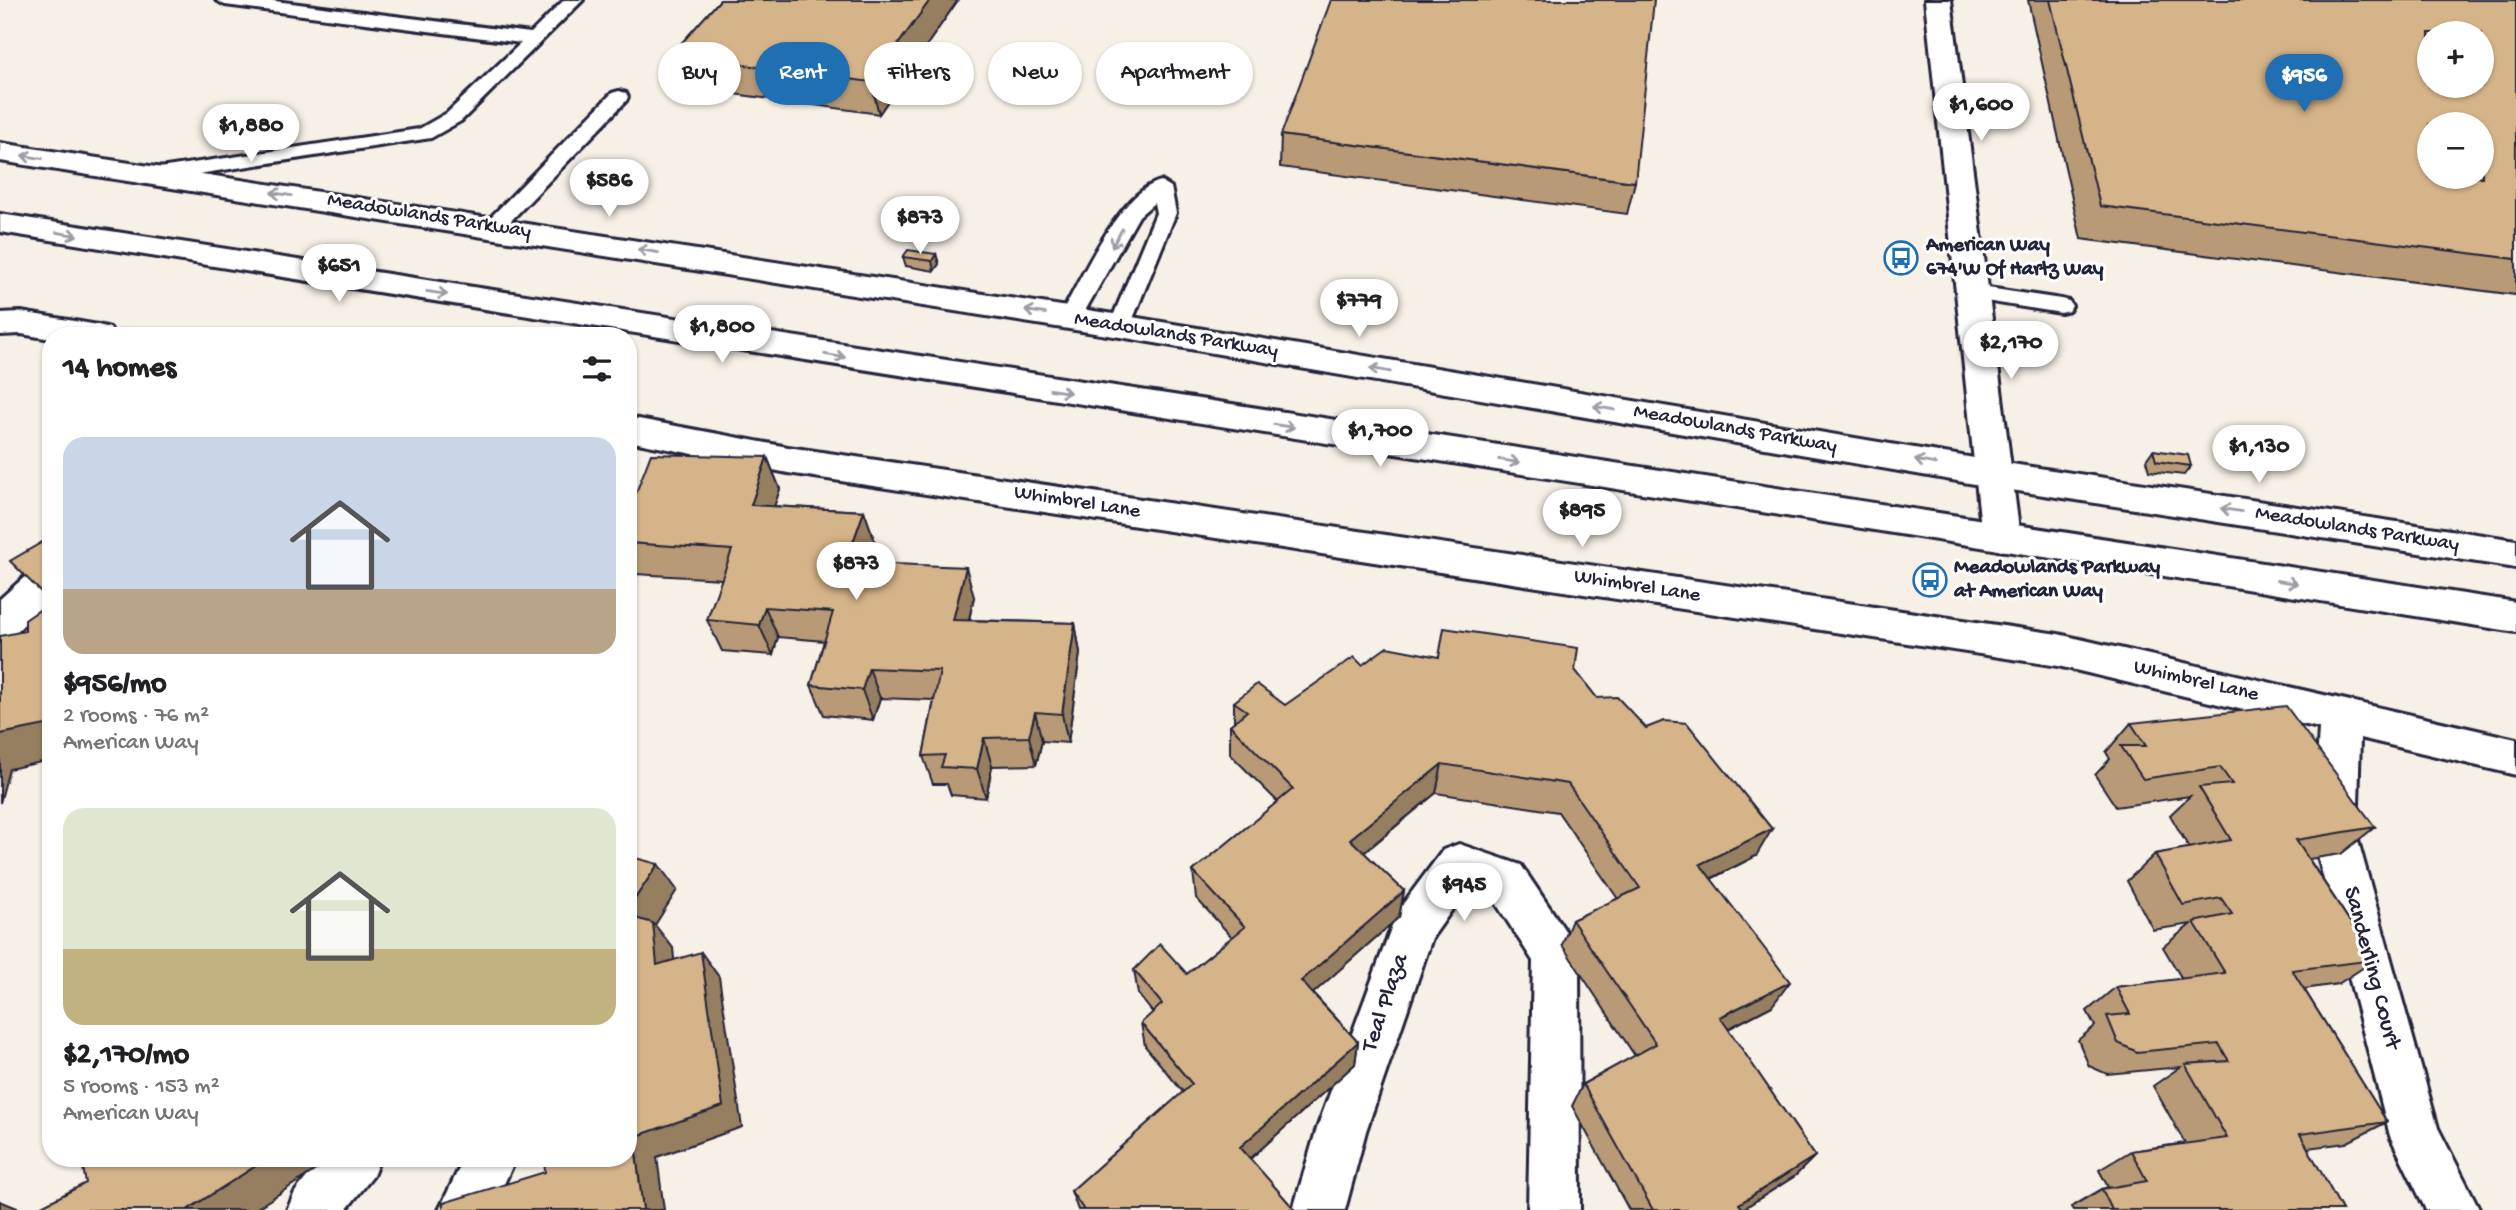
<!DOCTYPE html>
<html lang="en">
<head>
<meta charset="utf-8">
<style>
	:root { --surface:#fff; --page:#f6f6f6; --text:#202124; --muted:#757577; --accent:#1f6fb2 }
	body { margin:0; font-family:"Gochi Hand",sans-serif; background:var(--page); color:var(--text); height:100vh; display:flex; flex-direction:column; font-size:26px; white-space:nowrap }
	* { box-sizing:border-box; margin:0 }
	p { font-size:23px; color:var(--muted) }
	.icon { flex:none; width:38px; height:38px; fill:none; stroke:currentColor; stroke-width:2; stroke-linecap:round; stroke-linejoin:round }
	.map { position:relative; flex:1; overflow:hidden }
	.sheet { position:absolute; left:42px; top:327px; width:595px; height:840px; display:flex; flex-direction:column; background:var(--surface); border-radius:28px; box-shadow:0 2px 5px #0004 }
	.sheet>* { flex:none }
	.top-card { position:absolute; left:658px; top:42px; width:665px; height:63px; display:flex; gap:14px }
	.fabs { position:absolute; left:2417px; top:21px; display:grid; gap:14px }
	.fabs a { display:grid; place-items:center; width:77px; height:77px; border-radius:50%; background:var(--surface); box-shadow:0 2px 5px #0004; font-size:35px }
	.price { position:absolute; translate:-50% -60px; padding:0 16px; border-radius:24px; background:#fff; color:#222; font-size:23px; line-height:46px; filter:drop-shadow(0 2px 4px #0008) }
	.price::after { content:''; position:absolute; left:50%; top:42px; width:21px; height:16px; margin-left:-10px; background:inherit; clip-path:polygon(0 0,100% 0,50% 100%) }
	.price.on { background:var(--accent); color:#fff }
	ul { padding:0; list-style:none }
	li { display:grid; align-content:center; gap:14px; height:371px; padding:0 21px }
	li span { display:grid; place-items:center; height:217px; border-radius:21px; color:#555 }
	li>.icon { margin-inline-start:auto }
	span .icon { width:126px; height:126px; fill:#fffc; stroke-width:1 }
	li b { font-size:30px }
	h2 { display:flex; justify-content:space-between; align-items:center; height:84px; padding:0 21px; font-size:30px }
	.tag { padding:0 24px; border-radius:32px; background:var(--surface); box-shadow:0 2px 5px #0004; font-size:24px; line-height:63px }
	.tag.on { background:var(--accent); color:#fff }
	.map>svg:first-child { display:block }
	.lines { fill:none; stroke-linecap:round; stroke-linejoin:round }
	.service-casing { stroke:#22223b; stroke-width:6 }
	.minor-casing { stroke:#22223b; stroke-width:6 }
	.secondary-casing { stroke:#22223b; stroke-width:6 }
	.service { fill:#fff; fill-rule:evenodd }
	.minor { fill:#fff; fill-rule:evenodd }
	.secondary { fill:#fff; fill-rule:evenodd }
	.wall { fill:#b89b76; stroke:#22223b; stroke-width:2 }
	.shaded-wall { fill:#967e60; stroke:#22223b; stroke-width:2 }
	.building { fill:#d6b489; stroke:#22223b; stroke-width:2; fill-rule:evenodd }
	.oneway { stroke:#9c9ca7 }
	.labels { text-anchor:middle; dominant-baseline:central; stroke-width:6; stroke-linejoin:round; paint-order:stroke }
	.street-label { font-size:21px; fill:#22223b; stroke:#fff }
	.poi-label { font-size:21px; font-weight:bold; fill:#22223b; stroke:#fff; text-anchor:start }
	.near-street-label { font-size:24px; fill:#22223b; stroke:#fff }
</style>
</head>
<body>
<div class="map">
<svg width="2516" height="1210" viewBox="0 0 2516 1210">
	<rect width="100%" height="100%" fill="#f7f0e7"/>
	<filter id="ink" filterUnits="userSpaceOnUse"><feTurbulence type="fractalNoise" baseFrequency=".0143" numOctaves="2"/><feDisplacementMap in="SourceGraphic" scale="14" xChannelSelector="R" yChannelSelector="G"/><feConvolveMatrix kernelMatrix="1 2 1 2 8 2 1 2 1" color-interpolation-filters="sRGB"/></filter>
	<g filter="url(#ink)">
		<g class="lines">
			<defs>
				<g id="service">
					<path d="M216,0h51l264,33 33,-33h19l-122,121 -30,17 -278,43 -7,-2 -3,-4 3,-4 7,-2 266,-40 28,-16 74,-70 -296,-38z"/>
					<path d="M619,91l7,2 2,4 -2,4 -125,130h-14l-3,-5 3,-5 125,-128z"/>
					<path d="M1161,181l10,6 5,26 -48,118h-16l-3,-5 47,-113 -2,-10 -15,13 -61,107h-16l-3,-5c21,-36 60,-127 102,-137z"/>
					<path d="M1975,286l86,13 8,2 3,5 -3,5 -8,2 -94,-15 -3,-5 3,-5z"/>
				</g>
				<g id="minor">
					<path d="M1925,0h26l69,537 -6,10 -13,4 -13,-4 -6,-10z"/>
					<path d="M21,312l77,13 12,3 4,8h-63v3l-30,-5 -21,1v-22z"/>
					<path d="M628,417l160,30 1270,187 458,105v36l-156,-37 -3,99 81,291 42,82h-54l-36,-74 -77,-299 6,-109 -261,-62 -1270,-193 -160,-32z"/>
					<path d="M51,560v38l-37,36 -14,4v-39l38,-34z"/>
					<path d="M1459,844l62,21 51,76 7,15 1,254h-52l5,-249 -43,-67 -22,-7 -36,51 -66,193 -21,79h-52l23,-79 81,-219 46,-62z"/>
					<path d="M322,1158h58l-7,18 -27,34h-59l8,-18z"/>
					<path d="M464,1158h52l-24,52h-53z"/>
				</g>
				<g id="secondary">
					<path d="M0,143l1120,172 872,146 524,79v28l-524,-81 -872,-150 -1120,-176z"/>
					<path d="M0,214l2516,388v30l-2516,-400z"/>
				</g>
			</defs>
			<use href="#service" class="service-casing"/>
			<use href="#minor" class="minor-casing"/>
			<use href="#secondary" class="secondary-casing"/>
			<use href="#service" class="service"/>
			<use href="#minor" class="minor"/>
			<use href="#secondary" class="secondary"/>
		</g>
		<g class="wall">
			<path d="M720,0h238l-79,114 -196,-27 -12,-32z"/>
			<path d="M2028,0h488v295l-435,-56z"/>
			<path d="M1281,135l354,47 -8,32 -347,-47z"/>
			<path d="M936,254l3,10 -5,7 -28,-5 -3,-9z"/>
			<path d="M2153,450l38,16 -7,9 -35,-4 -3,-11z"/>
			<path d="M767,457l13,32 -6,17 90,5 11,31 -8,21 107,34 -5,23 106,3 5,30 -12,90 -26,-2 -6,24 -44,1 -6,32 -35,-3 -4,-11h-14l-10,-28 11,-56 -54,-2 -7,22 -49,-5 -13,-30 13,-44 -46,-4 -5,18 -51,-4 -15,-31 15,-41 -87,-5 -7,17v-88h4z"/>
			<path d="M1439,657l136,13 22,28 159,158 -45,23 61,127 -44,23 87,127 -20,20 -52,33 1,1h-115l-57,-104 11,-22 52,-28 -73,-111 10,-25 46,-21 -60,-87 -122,-19 -72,60 40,38 -5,26 -86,76 45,49 -3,22 -105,95 45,51h-217l-7,-19 112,-99 -38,-46 -4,-23 12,-10 -15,-19 -4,-24 53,4 45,-37 -36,-39 -3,-27 85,-69 -48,-48v-29l4,-3v-20l51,3z"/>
			<path d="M2131,723l244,104 -34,27 -32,5 66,101 -37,24 -34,5 83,133 -41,21 -39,5 35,62h-269l-2,-3 31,-18 6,-2 -9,-17 32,-19 54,-8 -32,-57 27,-19 -73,7 -18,-8 -11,-26 17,-14 -8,-15 29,-24 66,-8 -19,-32 28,-23 -38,6 -26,-49 28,-27 34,-6 -19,-33 20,-19 -74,11 -21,-32 15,-16 -4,-7z"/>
		</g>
		<g class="shaded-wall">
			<path d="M930,0h28l-79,114 -8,-32z"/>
			<path d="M936,254l3,10 -5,7 -2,-10z"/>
			<path d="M767,457l13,32 -16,48 -13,-32z"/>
			<path d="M864,511l11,31 -18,51 -11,-31z"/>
			<path d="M628,561l7,13 -7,17z"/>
			<path d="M966,567l8,30 -12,53 -9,-30z"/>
			<path d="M765,607l13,30 -5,18 -14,-30z"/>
			<path d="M1075,623l5,30 -12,90 -6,-29z"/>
			<path d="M869,668l11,30 -7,22 -11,-30z"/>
			<path d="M1035,712l7,29 -6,24 -7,-28z"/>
			<path d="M51,723v37l-42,9 -9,34v-69z"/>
			<path d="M984,738l8,28 -6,32 -9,-29z"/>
			<path d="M1442,764l-6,29 -89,73 3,-27z"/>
			<path d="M1772,829l-16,27 -70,35 14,-27z"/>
			<path d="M658,864l19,26 -22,35 18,23 4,42 -20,-25 -29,-45v-11z"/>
			<path d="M1404,891l-5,26 -99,88 1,-24z"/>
			<path d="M701,952l18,25 23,150 -85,30 7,53h-21l-9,-73z"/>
			<path d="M1790,982l-18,24 -68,35 16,-24z"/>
			<path d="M1358,1042l-3,22 -114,103 -1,-20z"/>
			<path d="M1815,1156l-20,20 -54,34 -2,-6z"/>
			<path d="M268,1158h46l3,11 -63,41h-67z"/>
			<path d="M0,1201l22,9h-22z"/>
		</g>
		<g class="building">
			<path d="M720,0h210l-59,82 -200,-27z"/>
			<path d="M1331,0h323l-19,182 -354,-47z"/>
			<path d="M2050,0h466v259l-416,-53zM2429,33h53v53h-53zM2429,124h53v53h-53z"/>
			<path d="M908,250l28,4 -4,7 -29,-4z"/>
			<path d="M2153,450l35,5 3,11 -35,-5z"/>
			<path d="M651,454l116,3 -16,48 113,6 -18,51 120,5 -13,53 122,3 -13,91 -27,-2 -6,25 -45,1 -7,31 -36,-2 4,-12 -22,1 17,-85 -71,-3 -7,22 -51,-5 22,-73 -68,-5 -6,18 -52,-5 25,-70 -104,-7v-40h4z"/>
			<path d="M51,537v65l-41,-41z"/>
			<path d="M51,602v122l-51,10v-98l25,-5v-11z"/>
			<path d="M1444,628l134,20 -3,22 22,28 20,-1 29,31 18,-7 23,2 85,106 -72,35 90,118 -70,35 95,139 -76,48 5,6h-91l-70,-126 73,-40 -84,-124 68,-32 -72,-104 -126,-20 -92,75 54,52 -103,90 57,61 -118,105 55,63h-211l-13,-19 121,-107 -51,-61 21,-19 -28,-34 26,-26 27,30 58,-47 -52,-56 100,-82 -63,-64 17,-14 -13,-9 23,-18 28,21 69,-48 8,8 25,-18 52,10z"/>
			<path d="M2286,706l89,121 -79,13 79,120 -83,10 95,152 -87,12 42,76h-230l-10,-21 45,-8 -16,-30 96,-13 -42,-74 44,-3 -10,-17 -82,8 -19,-9 -11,-27 23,-2 -14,-27 109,-14 -31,-51 38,-8 -11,-16 -38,7 -28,-51 76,-14 -32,-53 33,-3 -12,-17 -77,12 -22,-33h25l-15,-23z"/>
			<path d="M628,856l30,8 -30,45z"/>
			<path d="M628,916l25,7 4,42 44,-13 22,154 -89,31 9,73h-200v-7l102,-31 -1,-14h84z"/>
			<path d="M81,1158h187l-81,52h-153l52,-27z"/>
		</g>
		<defs><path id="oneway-shaft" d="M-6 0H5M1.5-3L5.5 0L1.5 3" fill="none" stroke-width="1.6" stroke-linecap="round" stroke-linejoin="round" transform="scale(1.75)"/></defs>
		<g class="oneway">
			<use href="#oneway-shaft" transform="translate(32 157) rotate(-171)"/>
			<use href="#oneway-shaft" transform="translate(281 194) rotate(-171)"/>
			<use href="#oneway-shaft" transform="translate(67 234) rotate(9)"/>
			<use href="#oneway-shaft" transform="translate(1117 238) rotate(120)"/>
			<use href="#oneway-shaft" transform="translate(648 251) rotate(-171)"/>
			<use href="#oneway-shaft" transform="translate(437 293) rotate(9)"/>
			<use href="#oneway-shaft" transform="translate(1035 312) rotate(-171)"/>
			<use href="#oneway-shaft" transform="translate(835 356) rotate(9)"/>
			<use href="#oneway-shaft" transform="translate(1380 370) rotate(-170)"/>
			<use href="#oneway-shaft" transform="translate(1060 391) rotate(9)"/>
			<use href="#oneway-shaft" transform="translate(1604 408) rotate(-170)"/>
			<use href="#oneway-shaft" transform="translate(1284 426) rotate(9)"/>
			<use href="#oneway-shaft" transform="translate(1509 461) rotate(9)"/>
			<use href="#oneway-shaft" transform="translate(1925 462) rotate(-170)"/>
			<use href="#oneway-shaft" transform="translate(2231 510) rotate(-171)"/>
			<use href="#oneway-shaft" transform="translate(2287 582) rotate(9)"/>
		</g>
	</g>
	<defs>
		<symbol id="bus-ring" viewBox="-11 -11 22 22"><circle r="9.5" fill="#fff" stroke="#1f6fb2" stroke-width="1.5"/><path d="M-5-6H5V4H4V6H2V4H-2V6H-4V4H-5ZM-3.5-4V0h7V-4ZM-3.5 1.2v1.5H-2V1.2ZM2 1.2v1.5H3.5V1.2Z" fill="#1f6fb2"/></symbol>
	</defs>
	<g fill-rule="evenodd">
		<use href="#bus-ring" x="1882" y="239" width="38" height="38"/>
		<use href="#bus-ring" x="1911" y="561" width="38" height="38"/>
	</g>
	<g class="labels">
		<g class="street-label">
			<text transform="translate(429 217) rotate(9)">Meadowlands Parkway</text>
			<text transform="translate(1176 336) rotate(9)">Meadowlands Parkway</text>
			<text transform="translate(1735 430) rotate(10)">Meadowlands Parkway</text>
			<text transform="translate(1077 503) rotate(9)">Whimbrel Lane</text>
			<text transform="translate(2357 530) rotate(9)">Meadowlands Parkway</text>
			<text transform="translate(1637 587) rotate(9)">Whimbrel Lane</text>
			<text transform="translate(2196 682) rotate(13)">Whimbrel Lane</text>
		</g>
		<g class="poi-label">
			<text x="1926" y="246">American Way<tspan x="1926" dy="24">674'W Of Hartz Way</tspan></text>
			<text x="1954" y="568">Meadowlands Parkway<tspan x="1954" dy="24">at American Way</tspan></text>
		</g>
		<g class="near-street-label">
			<text transform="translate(2371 968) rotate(75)">Sanderling Court</text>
			<text transform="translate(1386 1003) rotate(-71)">Teal Plaza</text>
		</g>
	</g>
</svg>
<div class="fabs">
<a>+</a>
<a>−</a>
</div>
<b class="price on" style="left:2304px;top:114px">$956</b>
<b class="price" style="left:1981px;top:143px">$1,600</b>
<b class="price" style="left:251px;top:164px">$1,880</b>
<b class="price" style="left:609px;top:219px">$586</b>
<b class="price" style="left:920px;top:256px">$873</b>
<b class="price" style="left:339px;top:304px">$651</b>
<b class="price" style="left:1359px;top:339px">$779</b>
<b class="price" style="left:722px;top:365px">$1,800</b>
<b class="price" style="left:2011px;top:381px">$2,170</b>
<b class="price" style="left:1380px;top:469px">$1,700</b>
<b class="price" style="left:2259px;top:485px">$1,130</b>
<b class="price" style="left:1582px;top:549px">$895</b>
<b class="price" style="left:856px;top:602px">$873</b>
<b class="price" style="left:1464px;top:923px">$945</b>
<div class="top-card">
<a class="tag">Buy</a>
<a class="tag on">Rent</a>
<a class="tag">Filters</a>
<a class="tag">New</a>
<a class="tag">Apartment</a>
</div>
<section class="sheet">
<h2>14 homes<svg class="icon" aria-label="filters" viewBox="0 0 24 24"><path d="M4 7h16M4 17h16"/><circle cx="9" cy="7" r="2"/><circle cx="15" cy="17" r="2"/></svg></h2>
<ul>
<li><span style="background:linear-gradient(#c9d6e8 70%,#b9a48a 0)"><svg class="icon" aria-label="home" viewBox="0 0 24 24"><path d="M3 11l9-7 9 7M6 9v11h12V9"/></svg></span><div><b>$956/mo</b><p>2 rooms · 76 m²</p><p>American Way</p></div></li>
<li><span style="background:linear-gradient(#dfe7d0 65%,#c2b280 0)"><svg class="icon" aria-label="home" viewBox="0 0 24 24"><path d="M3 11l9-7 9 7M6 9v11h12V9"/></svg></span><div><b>$2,170/mo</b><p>5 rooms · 153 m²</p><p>American Way</p></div></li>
</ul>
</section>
</div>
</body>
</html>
